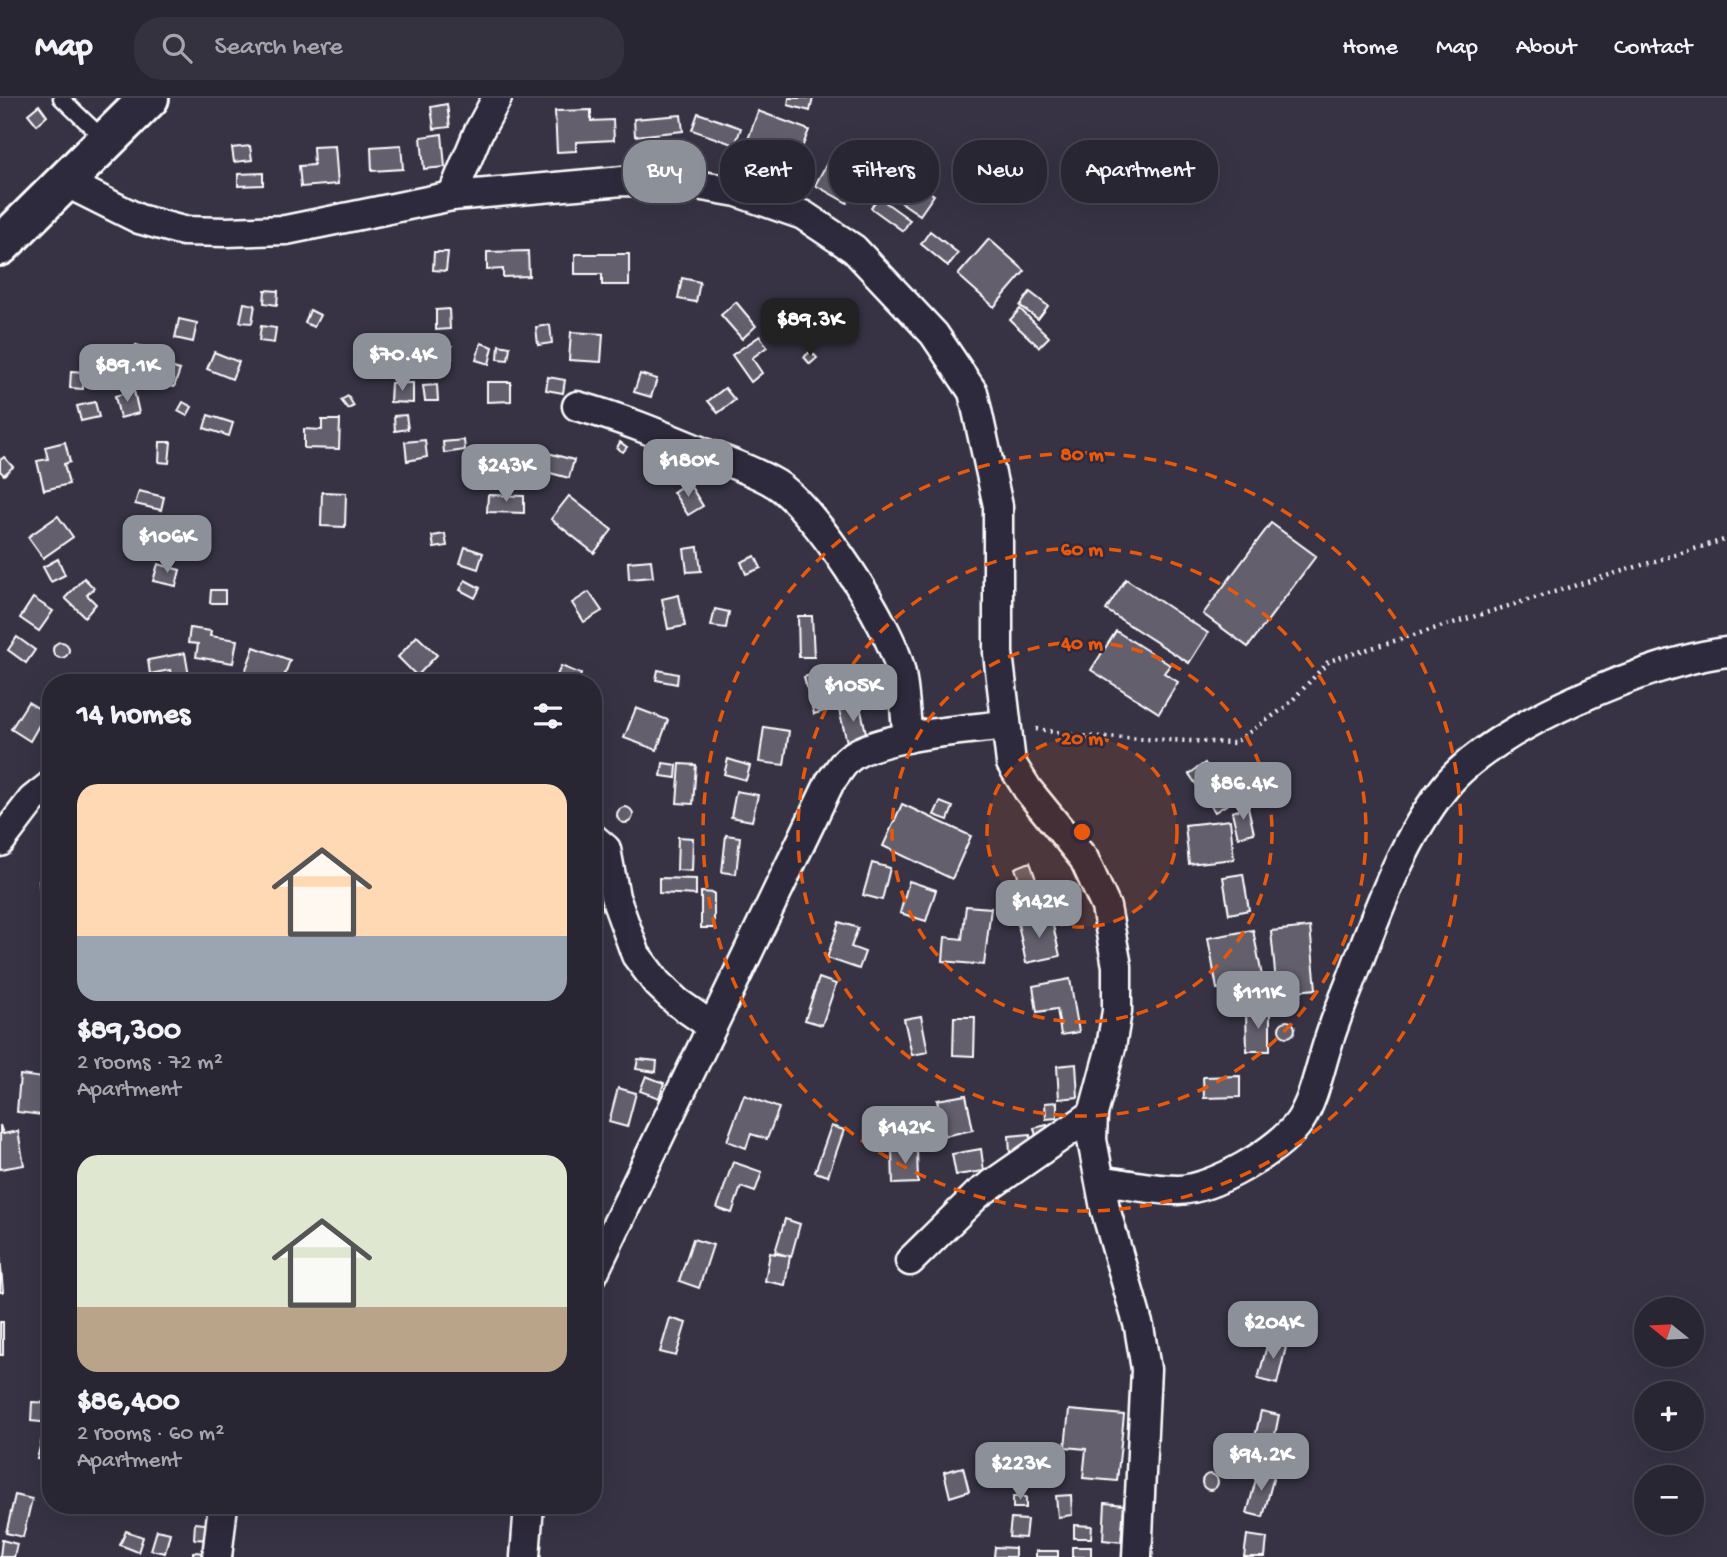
<!DOCTYPE html>
<html lang="en">
<head>
<meta charset="utf-8">
<style>
	:root { --surface:#292634; --page:#353240; --text:#f1f3f6; --muted:#a5a5ac; --line:#45434f; --accent:#8c9099 }
	body { margin:0; font-family:"Gochi Hand",sans-serif; background:var(--page); color:var(--text); height:100vh; display:flex; flex-direction:column; font-size:26px; white-space:nowrap }
	* { box-sizing:border-box; margin:0 }
	p { font-size:23px; color:var(--muted) }
	.icon { flex:none; width:38px; height:38px; fill:none; stroke:currentColor; stroke-width:2; stroke-linecap:round; stroke-linejoin:round }
	.map { position:relative; flex:1; overflow:hidden }
	.sheet { position:absolute; left:42px; top:576px; width:560px; height:840px; display:flex; flex-direction:column; background:var(--surface); border-radius:28px; box-shadow:0 7px 28px #0002,0 0 0 2px var(--line) }
	.sheet>* { flex:none }
	.guide { position:absolute; left:623px; top:42px; width:665px; height:63px; display:flex; gap:14px }
	.needle { width:46px; rotate:288deg }
	.controls { position:absolute; left:1634px; top:1199px; display:grid; gap:14px }
	.controls a { display:grid; place-items:center; width:70px; height:70px; border-radius:50%; background:var(--surface); box-shadow:0 7px 28px #0002,0 0 0 2px var(--line); font-size:35px }
	.price { position:absolute; translate:-50% -60px; padding:0 16px; border-radius:14px; background:var(--accent); color:#fff; font-size:23px; line-height:46px; filter:drop-shadow(0 2px 4px #0008) }
	.price::after { content:''; position:absolute; left:50%; top:42px; width:21px; height:16px; margin-left:-10px; background:inherit; clip-path:polygon(0 0,100% 0,50% 100%) }
	.price.active { background:#222; color:#fff }
	ul { padding:0; list-style:none }
	li { display:grid; align-content:center; gap:14px; height:371px; padding:0 35px }
	li span { display:grid; place-items:center; height:217px; border-radius:21px; color:#555 }
	li>.icon { margin-inline-start:auto }
	span .icon { width:126px; height:126px; fill:#fffc; stroke-width:1 }
	li b { font-size:30px }
	h2 { display:flex; justify-content:space-between; align-items:center; height:84px; padding:0 35px; font-size:30px }
	.tag { padding:0 24px; border-radius:28px; background:var(--surface); box-shadow:0 7px 28px #0002,0 0 0 2px var(--line); font-size:24px; line-height:63px }
	.tag.active { background:var(--accent); color:#fff }
	header { display:flex; align-items:center; gap:42px; box-sizing:border-box; height:98px; padding:0 35px; background:var(--surface); border-bottom:2px solid var(--line) }
	header strong { font-size:33px }
	nav { display:flex; gap:38px; margin-inline-start:auto; font-size:24px }
	.search { width:490px; height:63px; background:var(--page); display:flex; align-items:center; gap:18px; box-sizing:border-box; padding:0 24px; border-radius:28px; color:var(--muted); font-size:26px }
	.map>svg:first-child { display:block }
	.building { fill:#635f6d; stroke:#fff; stroke-width:2 }
	.lines { fill:none; stroke-linecap:round; stroke-linejoin:round }
	.lane-casing { stroke:#fff; stroke-width:19 }
	.street-casing { stroke:#fff; stroke-width:33 }
	.secondary-casing { stroke:#fff; stroke-width:44 }
	.path { stroke:#fff; stroke-width:4.5; stroke-dasharray:2 5; stroke-linecap:butt }
	.lane { stroke:#2f2a3d; stroke-width:14 }
	.street { stroke:#2f2a3d; stroke-width:28 }
	.secondary { stroke:#2f2a3d; stroke-width:38 }
	.ring { fill:none; stroke:#e8590c; stroke-width:3.5; stroke-dasharray:12 9 }
	.centre { fill:#e8590c; stroke:#2f2a3d; stroke-width:3.5 }
	.ring-label { font-size:21px; text-anchor:middle; font-weight:bold; fill:#e8590c; stroke:#2f2a3d; stroke-width:5; stroke-linejoin:round; paint-order:stroke }
</style>
</head>
<body>
<header>
<strong>Map</strong>
<div class="search"><svg class="icon" aria-label="search" viewBox="0 0 24 24"><circle cx="10" cy="10" r="6"/><path d="M15 15l6 6"/></svg>Search here</div>
<nav><a>Home</a><a>Map</a><a>About</a><a>Contact</a></nav>
</header>
<div class="map">
<svg width="1727" height="1459" viewBox="0 0 1727 1459">
	<rect width="100%" height="100%" fill="#373345"/>
	<filter id="ink" filterUnits="userSpaceOnUse"><feTurbulence type="fractalNoise" baseFrequency=".0143" numOctaves="2"/><feDisplacementMap in="SourceGraphic" scale="14" xChannelSelector="R" yChannelSelector="G"/><feConvolveMatrix kernelMatrix="1 2 1 2 8 2 1 2 1" color-interpolation-filters="sRGB"/></filter>
	<g filter="url(#ink)">
		<g class="building">
			<path d="M789,0h24l-3,13 -22,-6z"/>
			<path d="M447,6l3,23 -16,2 -3,-22z"/>
			<path d="M39,7l8,11 -10,9 -9,-11z"/>
			<path d="M591,12v11l22,-1 1,20 -38,2v9l-19,1 -2,-41z"/>
			<path d="M758,13l51,19 -12,30 -29,-11 -6,15 -20,-7z"/>
			<path d="M698,15l43,15 -6,17 -43,-15z"/>
			<path d="M681,17l2,16 -48,5 -1,-17z"/>
			<path d="M442,36l3,33 -21,2 -3,-32z"/>
			<path d="M401,47l2,24 -31,2 -1,-24z"/>
			<path d="M250,48l2,14 -18,2 -2,-14z"/>
			<path d="M335,48l3,38 -37,3 -2,-21 15,-1 -1,-18z"/>
			<circle cx="906" cy="57" r="8"/>
			<path d="M830,60l32,18 -15,27 -32,-18z"/>
			<path d="M900,74l34,23 -14,20 -34,-23z"/>
			<path d="M263,75v12l-25,1v-12z"/>
			<path d="M878,99l32,23 -7,11 -32,-23z"/>
			<path d="M930,133l28,22 -10,13 -27,-22z"/>
			<path d="M989,141l36,32 -31,36 -36,-32z"/>
			<path d="M528,153l1,25 -26,1v-8l-16,1v-18z"/>
			<path d="M434,154h14l-2,19 -13,-1z"/>
			<path d="M575,156h54v31h-27v-11h-27z"/>
			<path d="M682,180l18,4 -4,20 -18,-3z"/>
			<path d="M265,192l13,1 -1,14 -13,-2z"/>
			<path d="M1030,194l18,14 -10,13 -18,-13z"/>
			<path d="M736,204l20,24 -14,13 -21,-24z"/>
			<path d="M244,205l11,2 -3,18 -12,-1z"/>
			<path d="M449,211l1,20 -14,1v-20z"/>
			<path d="M1020,211l29,28 -10,10 -29,-27z"/>
			<path d="M310,212l10,5 -6,12 -9,-4z"/>
			<path d="M179,221l18,4 -4,19 -18,-4z"/>
			<path d="M550,227l2,18 -14,2 -2,-18z"/>
			<path d="M261,228l15,2 -2,15 -15,-2z"/>
			<path d="M571,234l32,2 -2,28 -32,-2z"/>
			<path d="M760,238l7,11 -15,11 10,15 -11,9 -19,-27z"/>
			<path d="M430,240l1,17 -28,2 -1,-17z"/>
			<path d="M481,245l12,4 -4,17 -13,-4z"/>
			<path d="M136,247l15,4 -4,16 -13,-3z"/>
			<path d="M499,247l11,2 -2,13 -10,-1z"/>
			<path d="M444,248h8v13l-9,-1z"/>
			<path d="M811,253l6,7 -7,6 -6,-7z"/>
			<path d="M214,254l25,10 -7,17 -25,-10z"/>
			<path d="M154,264l26,8 -6,17 -25,-8z"/>
			<path d="M71,273l13,1 -1,17 -13,-1z"/>
			<path d="M640,276l17,5 -6,18 -17,-5z"/>
			<path d="M548,279l17,3 -2,13 -17,-3z"/>
			<path d="M487,284h24v19l-24,1z"/>
			<path d="M391,285h22v20l-23,-1z"/>
			<path d="M437,287l1,16h-13l-2,-15z"/>
			<path d="M725,290l10,12 -17,13 -10,-12z"/>
			<path d="M134,293l5,22 -19,5 -5,-22z"/>
			<path d="M348,298l6,10 -6,3 -7,-9z"/>
			<path d="M95,304l4,15 -18,4 -4,-15z"/>
			<path d="M183,304l9,5 -5,9 -9,-5z"/>
			<path d="M208,317l25,8 -4,13 -25,-8z"/>
			<path d="M406,317l2,14 -13,2 -1,-15z"/>
			<path d="M322,322h18l-1,29 -35,-1v-19l18,1z"/>
			<path d="M425,342l2,17 -20,4 -2,-19z"/>
			<path d="M464,342l1,10 -21,3 -1,-11z"/>
			<path d="M65,344l5,20 -6,2 5,20 -25,6 -7,-29 11,-2 -3,-12z"/>
			<path d="M160,344h11l-2,21 -10,-1z"/>
			<path d="M620,344l7,5 -4,5 -6,-4z"/>
			<path d="M544,354l30,8 -5,18 -30,-8z"/>
			<path d="M4,359l9,10 -9,8 -4,-4v-11z"/>
			<path d="M688,384l15,24 -15,9 -15,-23z"/>
			<path d="M139,393l25,6 -3,13 -26,-6z"/>
			<path d="M322,394l24,1 -1,34 -24,-1z"/>
			<path d="M488,397l36,1v17l-37,-1z"/>
			<path d="M569,398l43,34 -18,23 -43,-34z"/>
			<path d="M58,418l15,21 -30,21 -15,-21z"/>
			<path d="M1271,425l45,33 -68,91 -45,-33z"/>
			<path d="M445,436l2,12 -13,2 -2,-12z"/>
			<path d="M465,449l18,6 -5,16 -18,-6z"/>
			<path d="M698,449l3,24 -14,1 -3,-23z"/>
			<path d="M755,458l6,12 -15,6 -5,-12z"/>
			<path d="M58,461l7,16 -14,7 -8,-15z"/>
			<path d="M651,462l2,17 -24,2 -1,-17z"/>
			<path d="M158,466l22,6 -4,16 -23,-5z"/>
			<path d="M84,480l10,10 -7,7 9,9 -11,13 -20,-19z"/>
			<path d="M1126,481l82,54 -19,30 -83,-53z"/>
			<path d="M465,482l15,8 -5,10 -15,-8z"/>
			<path d="M211,492h14v13h-15z"/>
			<path d="M589,494l13,19 -18,11 -12,-19z"/>
			<path d="M679,497l6,31 -17,3 -6,-30z"/>
			<path d="M33,500l20,13 -14,20 -19,-13z"/>
			<path d="M715,511l14,3 -3,16 -15,-2z"/>
			<path d="M798,518h14l2,41h-15z"/>
			<path d="M190,530l21,3 -1,5 27,4 -4,23 -37,-6 2,-13 -10,-1z"/>
			<path d="M1116,533l54,34 -6,8 14,9 -19,31 -68,-43z"/>
			<path d="M417,538l20,19 -20,21 -19,-19z"/>
			<path d="M17,539l18,13 -9,13 -18,-13z"/>
			<circle cx="61" cy="552" r="8"/>
			<path d="M254,549l36,13 -8,22 -37,-10z"/>
			<path d="M185,555l5,29h-17l-3,-12 -20,4 -2,-14z"/>
			<path d="M561,568l20,8 -3,8h-24z"/>
			<path d="M658,572l20,4 -1,10 -21,-4z"/>
			<path d="M821,574l10,37 -17,5 -10,-37z"/>
			<path d="M347,576l9,2 1,6h-16z"/>
			<path d="M28,604l18,11 -16,28 -19,-12z"/>
			<path d="M860,608l7,31 -20,5 -8,-32z"/>
			<path d="M636,610l32,12 -11,30 -33,-12z"/>
			<path d="M764,629l25,4 -5,34 -25,-3z"/>
			<path d="M728,661l22,7 -4,14 -22,-6z"/>
			<path d="M663,665l14,2 -1,13 -15,-2z"/>
			<path d="M1205,665l26,39 -16,10 -26,-38z"/>
			<path d="M680,666l16,1 -3,39 -16,-1z"/>
			<path d="M736,693l22,4 -6,26 -21,-4z"/>
			<path d="M940,704l13,5 -5,13 -14,-5z"/>
			<path d="M902,706l69,32 -19,43 -69,-33z"/>
			<circle cx="625" cy="717" r="8"/>
			<path d="M1248,709l6,26 -16,4 -6,-25z"/>
			<path d="M1230,722l4,39 -45,5 -4,-39z"/>
			<path d="M726,737l14,2 -4,37 -14,-2z"/>
			<path d="M678,739l15,1 -1,33 -15,-1z"/>
			<path d="M1030,764l11,31 -15,6 -11,-31z"/>
			<path d="M872,765l18,5 -8,32 -19,-5z"/>
			<path d="M605,773l5,22 -17,5v-24z"/>
			<path d="M1243,776l6,36 -20,4 -6,-37z"/>
			<path d="M659,780l37,1v16l-37,-2z"/>
			<path d="M51,782v40h-8l-4,-39z"/>
			<path d="M909,783l27,9 -10,31 -26,-8z"/>
			<path d="M701,794l13,1v35h-13z"/>
			<path d="M966,808l25,2 -7,57 -41,-4 2,-24 17,2z"/>
			<path d="M1051,819l9,39 -34,7 -8,-39z"/>
			<path d="M839,824l19,6 -7,19 14,5 -6,17 -32,-11z"/>
			<path d="M1310,829l6,62 -39,4 -6,-62z"/>
			<path d="M1253,832l10,51 -46,8 -9,-51z"/>
			<path d="M819,880l17,6 -14,41 -17,-5z"/>
			<path d="M1070,881l9,53 -18,3 -4,-26 -20,3 -4,-26z"/>
			<path d="M1270,913v40h-23l-1,-39z"/>
			<path d="M921,918l7,36 -16,3 -8,-36z"/>
			<path d="M954,919h21l-1,39 -21,-1z"/>
			<path d="M48,920h3v32l-6,-1z"/>
			<circle cx="1287" cy="931" r="8"/>
			<path d="M604,955l1,7 -12,2v-7z"/>
			<path d="M638,961l19,2 -1,11 -20,-3z"/>
			<path d="M1076,966l2,33 -19,2 -2,-33z"/>
			<path d="M20,977l24,3 -3,37 -24,-3z"/>
			<path d="M646,978l18,7 -5,15 -19,-7z"/>
			<path d="M1240,978v21l-36,1 -1,-21z"/>
			<path d="M618,990l18,5 -9,34 -18,-5z"/>
			<path d="M744,997l35,13 -12,31 -16,-5 -5,14 -19,-7z"/>
			<path d="M966,997l7,35 -29,6 -7,-36z"/>
			<path d="M1057,1004v16l-11,1 -1,-16z"/>
			<path d="M0,1027l3,9 15,-3 6,34 -24,4z"/>
			<path d="M1047,1027l2,12 -12,3 -3,-12z"/>
			<path d="M831,1028l13,4 -16,46 -13,-4z"/>
			<path d="M1030,1036l1,18 -21,2 -1,-18z"/>
			<path d="M593,1041l7,2 -7,23z"/>
			<path d="M917,1051l1,34 -25,1 -1,-34z"/>
			<path d="M981,1051l3,22 -28,4 -4,-21z"/>
			<path d="M733,1064l29,10 -7,20 -14,-5 -9,26 -15,-5z"/>
			<path d="M785,1121l15,5 -9,33 -16,-5z"/>
			<path d="M693,1141l20,6 -14,43 -20,-7z"/>
			<path d="M770,1155l20,3 -5,29 -20,-4z"/>
			<path d="M0,1157l3,37h-3z"/>
			<path d="M670,1220l16,5 -10,33 -16,-4z"/>
			<rect x="0" y="1224" width="3" height="33"/>
			<path d="M1269,1240l18,5 -10,41 -19,-5z"/>
			<path d="M32,1304l19,1v20l-20,-2z"/>
			<path d="M1069,1312l55,5 -7,66 -34,-3 3,-29 -21,-2z"/>
			<path d="M1261,1313l18,4 -8,39 -19,-4z"/>
			<path d="M42,1341l9,2v21l-14,-3z"/>
			<path d="M963,1369l6,24 -19,6 -6,-25z"/>
			<path d="M1259,1370l16,4 -12,45 -16,-4z"/>
			<path d="M45,1372h6v14l-8,-1z"/>
			<circle cx="1210" cy="1384" r="8"/>
			<path d="M15,1397l17,4 -9,38 -17,-4z"/>
			<path d="M1071,1397l1,20 -14,2 -2,-21z"/>
			<rect x="1013" y="1399" width="13" height="11"/>
			<path d="M1105,1405l19,2 -3,37 -18,-2z"/>
			<path d="M1011,1421l16,1 -2,18 -16,-1z"/>
			<path d="M195,1425l18,2 -1,15 -18,-1z"/>
			<path d="M1074,1427l18,1 -1,12h-17z"/>
			<path d="M157,1432l13,3 -5,20 -14,-3z"/>
			<path d="M126,1433l17,6 -5,15 -18,-7z"/>
			<path d="M1247,1437l20,3 -2,19h-21z"/>
			<path d="M2,1442l15,4 -3,13h-14z"/>
			<path d="M995,1449l20,1v9h-21z"/>
			<rect x="1072" y="1449" width="19" height="10"/>
			<rect x="1036" y="1453" width="22" height="6"/>
			<path d="M193,1454l15,1v4h-15z"/>
		</g>
		<g class="lines">
			<defs>
				<path id="lane" d="M61,0l45,43"/>
				<g id="street">
					<path d="M67,85l72,36 44,12 43,1 60,-2 166,-34 171,-15 56,1 58,10 66,23 51,34 80,85 39,58 25,114v147l13,110 17,27 56,69 22,48 11,59v45l-6,36 -18,67 -1,26 13,68 34,119 7,42 -9,188"/>
					<path d="M452,98l26,-63 19,-35"/>
					<path d="M577,308c45,12 87,30 130,48 23,9 48,17 69,30 38,24 114,140 124,185 5,22 5,46 8,69"/>
					<path d="M593,740l13,11 9,48 21,58 21,28 20,19 33,23"/>
					<path d="M0,744l32,-42 19,-15"/>
					<path d="M1100,1082c25,4 52,10 78,10 36,-1 102,-40 122,-69 14,-22 19,-50 27,-75 6,-20 14,-40 22,-60 25,-65 52,-145 96,-199 48,-61 206,-126 282,-135"/>
					<path d="M910,1163l68,-67 115,-80"/>
					<path d="M593,1176l237,-492c6,-7 11,-16 17,-22 27,-25 120,-30 158,-35"/>
					<path d="M217,1459l6,-52"/>
					<path d="M525,1459l4,-52"/>
				</g>
				<path id="secondary" d="M0,148l149,-148"/>
			</defs>
			<use href="#lane" class="lane-casing"/>
			<use href="#street" class="street-casing"/>
			<use href="#secondary" class="secondary-casing"/>
			<path class="path" d="M1036,631l45,7 153,7 53,-37 42,-45 398,-122"/>
			<use href="#lane" class="lane"/>
			<use href="#street" class="street"/>
			<use href="#secondary" class="secondary"/>
		</g>
	</g>
	<circle cx="1082" cy="734" r="95" fill="#e8590c" fill-opacity=".12"/>
	<g class="ring">
		<circle cx="1082" cy="734" r="95"/>
		<circle cx="1082" cy="734" r="190"/>
		<circle cx="1082" cy="734" r="284"/>
		<circle cx="1082" cy="734" r="379"/>
	</g>
	<circle cx="1082" cy="734" r="10" class="centre"/>
	<g class="ring-label">
		<text x="1082" y="362">80 m</text>
		<text x="1082" y="457">60 m</text>
		<text x="1082" y="551">40 m</text>
		<text x="1082" y="646">20 m</text>
	</g>
</svg>
<div class="controls">
<a><svg class="needle" viewBox="-14 -14 28 28"><path d="M0-13l5 13h-10z" fill="#e53935"/><path d="M0 13l5-13h-10z" fill="#a5a5ac"/></svg></a>
<a>+</a>
<a>−</a>
</div>
<b class="price active" style="left:810px;top:260px">$89.3K</b>
<b class="price" style="left:402px;top:295px">$70.4K</b>
<b class="price" style="left:127px;top:306px">$89.1K</b>
<b class="price" style="left:688px;top:401px">$180K</b>
<b class="price" style="left:506px;top:406px">$243K</b>
<b class="price" style="left:167px;top:477px">$106K</b>
<b class="price" style="left:853px;top:626px">$105K</b>
<b class="price" style="left:1243px;top:724px">$86.4K</b>
<b class="price" style="left:1039px;top:842px">$142K</b>
<b class="price" style="left:1258px;top:933px">$111K</b>
<b class="price" style="left:905px;top:1068px">$142K</b>
<b class="price" style="left:1273px;top:1263px">$204K</b>
<b class="price" style="left:1261px;top:1395px">$94.2K</b>
<b class="price" style="left:1020px;top:1404px">$223K</b>
<div class="guide">
<a class="tag active">Buy</a>
<a class="tag">Rent</a>
<a class="tag">Filters</a>
<a class="tag">New</a>
<a class="tag">Apartment</a>
</div>
<section class="sheet">
<h2>14 homes<svg class="icon" aria-label="filters" viewBox="0 0 24 24"><path d="M4 7h16M4 17h16"/><circle cx="9" cy="7" r="2"/><circle cx="15" cy="17" r="2"/></svg></h2>
<ul>
<li><span style="background:linear-gradient(#ffd9b3 70%,#9aa5b1 0)"><svg class="icon" aria-label="home" viewBox="0 0 24 24"><path d="M3 11l9-7 9 7M6 9v11h12V9"/></svg></span><div><b>$89,300</b><p>2 rooms · 72 m²</p><p>Apartment</p></div></li>
<li><span style="background:linear-gradient(#dfe7d0 70%,#b9a48a 0)"><svg class="icon" aria-label="home" viewBox="0 0 24 24"><path d="M3 11l9-7 9 7M6 9v11h12V9"/></svg></span><div><b>$86,400</b><p>2 rooms · 60 m²</p><p>Apartment</p></div></li>
</ul>
</section>
</div>
</body>
</html>
